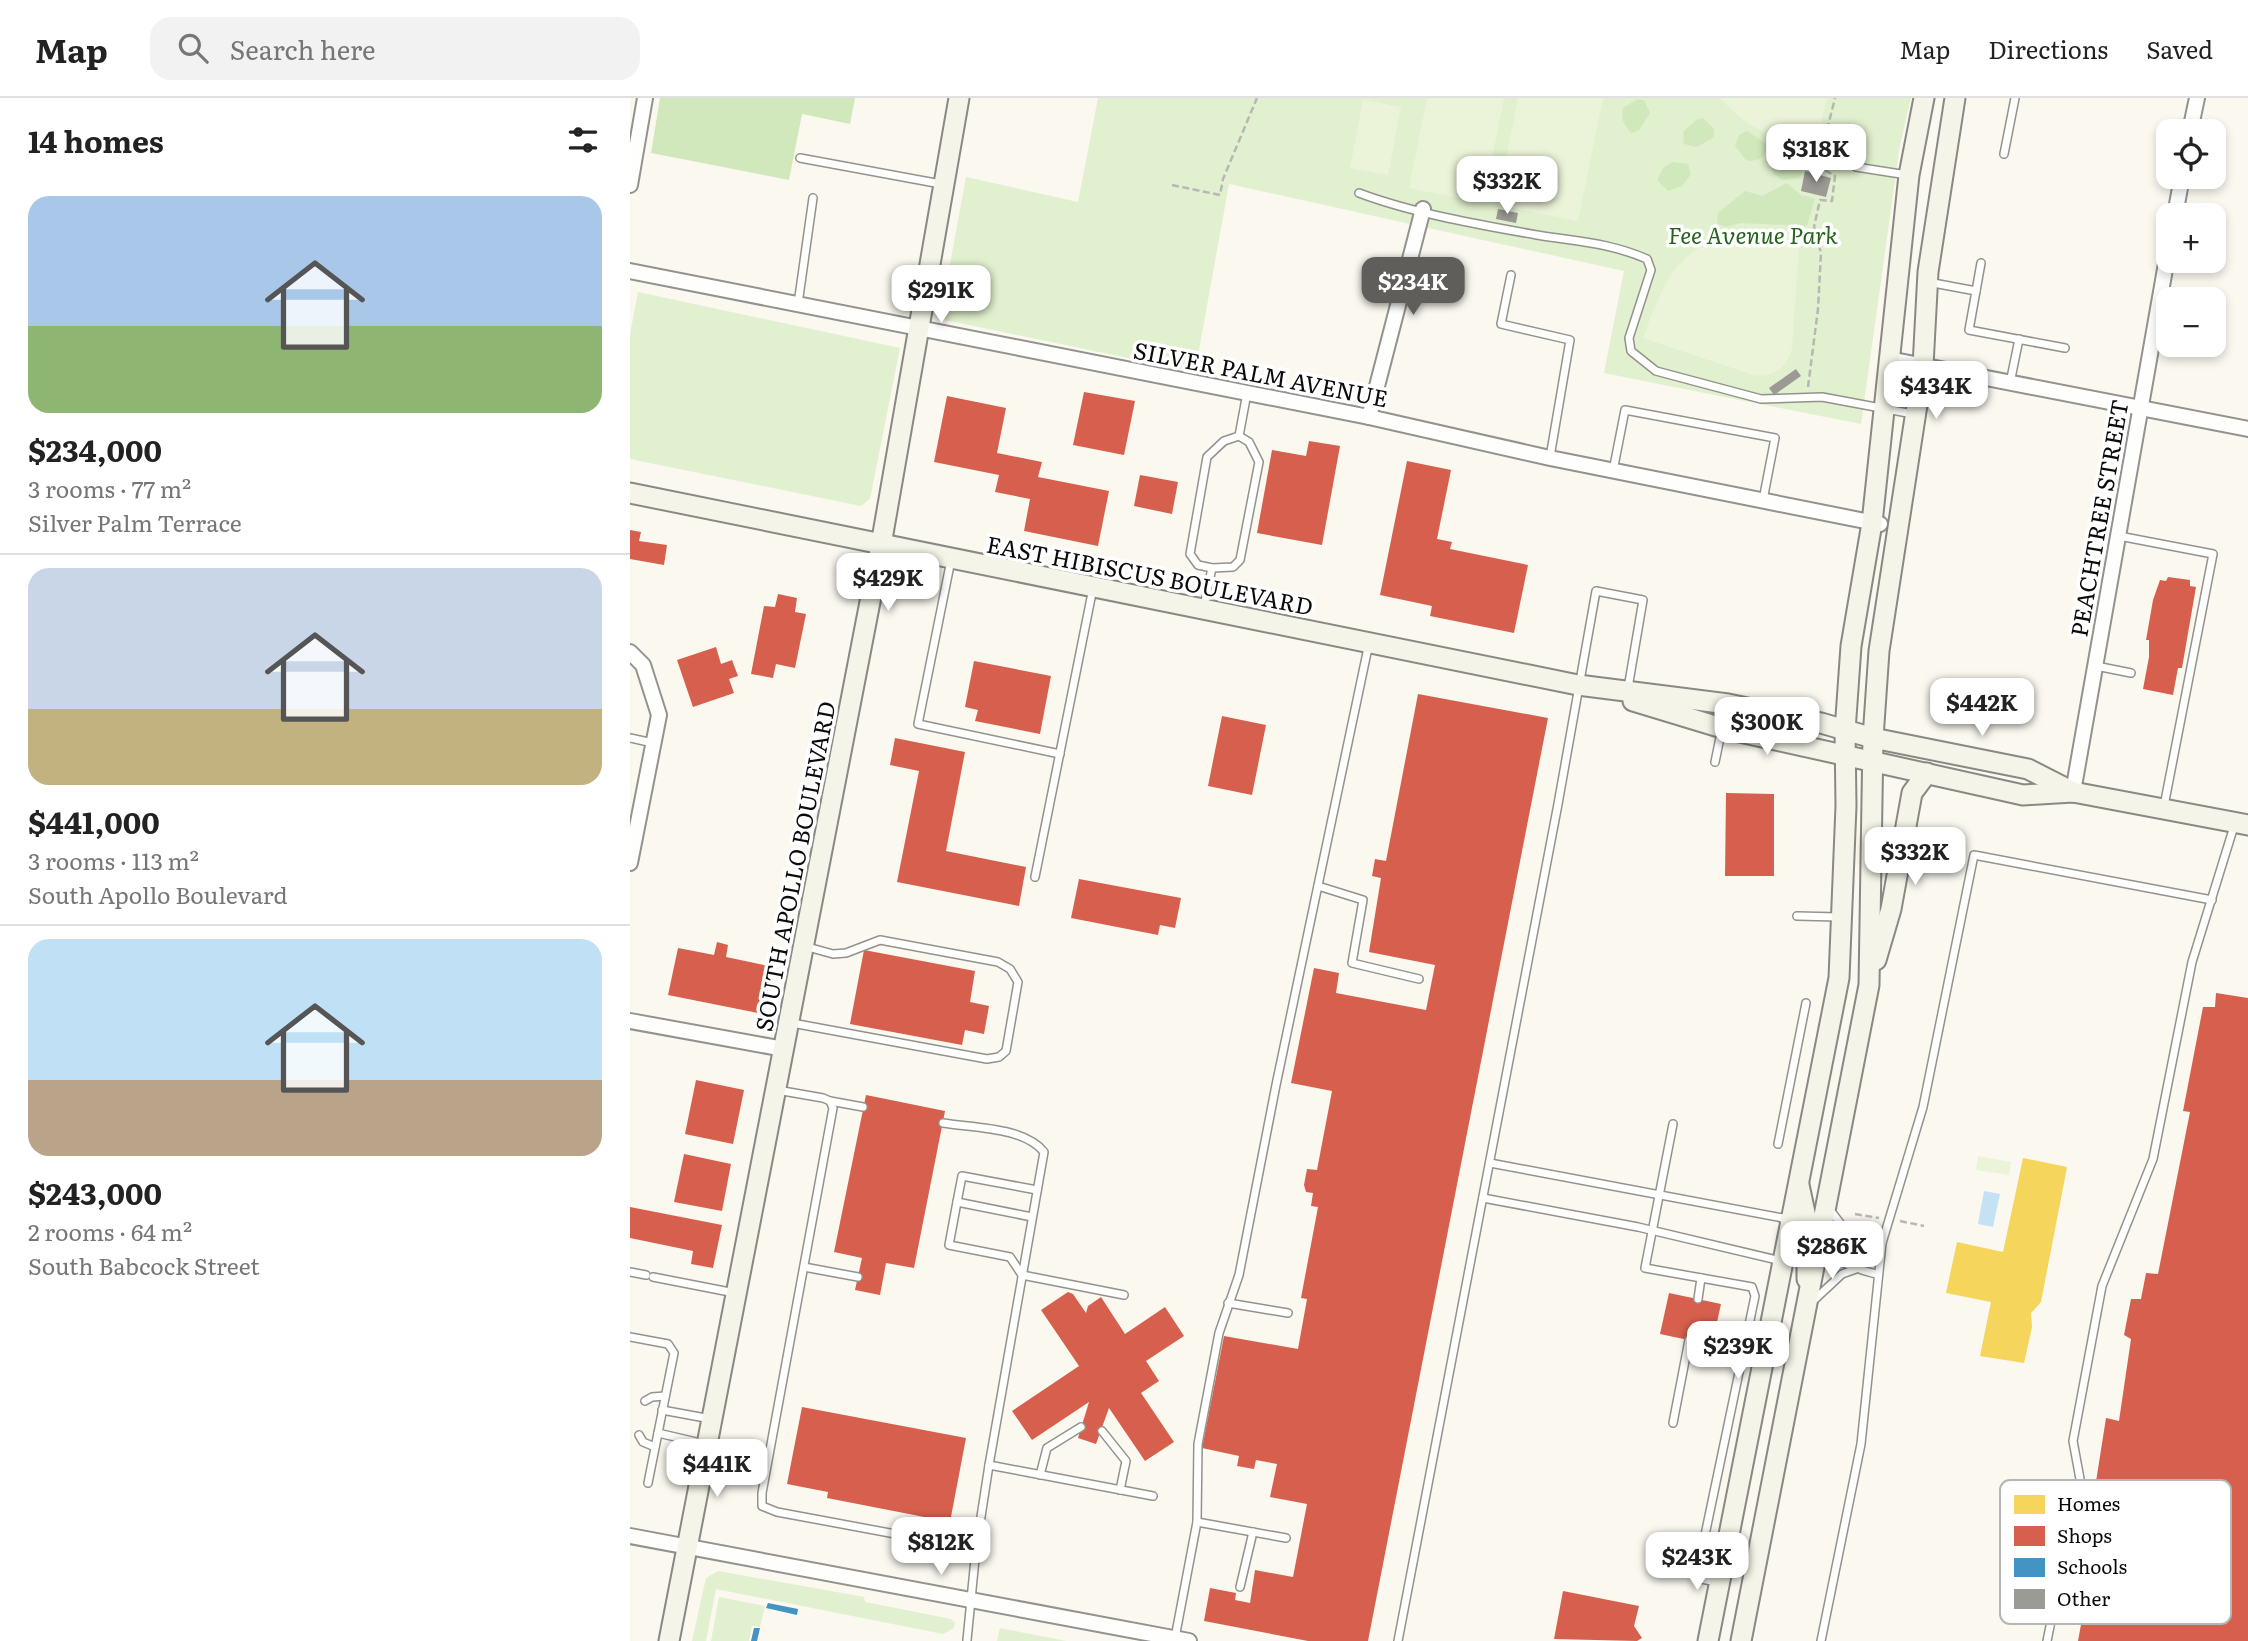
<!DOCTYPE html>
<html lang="en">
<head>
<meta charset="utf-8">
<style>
	:root { --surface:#fff; --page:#f2f2f2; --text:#222; --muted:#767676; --line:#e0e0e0; --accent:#5f5e5b }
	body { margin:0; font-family:Literata,serif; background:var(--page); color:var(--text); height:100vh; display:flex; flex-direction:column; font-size:26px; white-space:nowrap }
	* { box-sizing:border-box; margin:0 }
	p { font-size:23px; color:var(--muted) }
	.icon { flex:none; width:38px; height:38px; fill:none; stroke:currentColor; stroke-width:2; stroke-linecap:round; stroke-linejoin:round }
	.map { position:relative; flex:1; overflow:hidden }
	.details { display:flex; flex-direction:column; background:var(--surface); width:630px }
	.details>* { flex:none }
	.fabs { position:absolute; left:1526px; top:21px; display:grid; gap:14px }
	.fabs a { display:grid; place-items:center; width:70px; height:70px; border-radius:14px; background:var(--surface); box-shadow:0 4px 10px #0003; font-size:35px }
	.price { position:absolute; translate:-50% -60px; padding:0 16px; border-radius:14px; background:#fff; color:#222; font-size:23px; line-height:46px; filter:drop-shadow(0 2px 4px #0008) }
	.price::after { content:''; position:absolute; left:50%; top:42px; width:21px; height:16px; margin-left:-10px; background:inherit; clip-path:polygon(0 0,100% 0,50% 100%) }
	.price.selected { background:var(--accent); color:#fff }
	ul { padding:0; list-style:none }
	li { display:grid; align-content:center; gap:14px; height:371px; padding:0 28px }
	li+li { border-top:2px solid var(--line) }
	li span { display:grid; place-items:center; height:217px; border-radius:21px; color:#555 }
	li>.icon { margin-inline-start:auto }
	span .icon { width:126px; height:126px; fill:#fffc; stroke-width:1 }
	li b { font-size:30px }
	h2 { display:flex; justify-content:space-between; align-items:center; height:84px; padding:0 28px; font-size:30px }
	header { display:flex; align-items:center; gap:42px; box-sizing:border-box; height:98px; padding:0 35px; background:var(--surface); border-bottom:2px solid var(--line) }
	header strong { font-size:33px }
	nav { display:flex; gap:38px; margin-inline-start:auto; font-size:24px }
	.search { width:490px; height:63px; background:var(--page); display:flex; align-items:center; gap:18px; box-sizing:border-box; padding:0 24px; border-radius:21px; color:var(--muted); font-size:26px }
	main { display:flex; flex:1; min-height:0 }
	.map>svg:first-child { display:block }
	.green { fill:#e1f0ce }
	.forest { fill:#d1e8bc }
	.pitch { fill:#ebf4d8 }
	.water { fill:#c5e2f5 }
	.homes { fill:#f6d55c }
	.shops { fill:#d6604d }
	.schools { fill:#4393c3 }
	.building { fill:#9c9a95 }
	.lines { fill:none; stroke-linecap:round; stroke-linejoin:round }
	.lane-casing { stroke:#93928e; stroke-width:10 }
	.street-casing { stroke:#93928e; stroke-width:18 }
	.secondary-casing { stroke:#898884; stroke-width:23 }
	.path { stroke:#b7b7b5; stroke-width:2.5; stroke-dasharray:7 3.5; stroke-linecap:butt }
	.lane { stroke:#fefefd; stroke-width:7 }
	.street { stroke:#fefefd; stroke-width:14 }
	.secondary { stroke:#f4f4e8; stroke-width:19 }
	.labels { text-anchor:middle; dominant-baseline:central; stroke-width:7; stroke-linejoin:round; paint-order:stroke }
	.park-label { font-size:23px; font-style:italic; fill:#26641b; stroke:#fff }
	.street-label { font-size:23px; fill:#0b0b0b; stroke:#fff }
	.key { fill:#fff; stroke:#b6b6b6; stroke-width:2 }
	.key-label { font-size:19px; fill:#0b0b0b }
</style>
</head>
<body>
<header>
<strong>Map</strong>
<div class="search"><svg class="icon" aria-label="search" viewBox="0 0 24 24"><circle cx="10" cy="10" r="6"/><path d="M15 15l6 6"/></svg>Search here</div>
<nav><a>Map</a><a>Directions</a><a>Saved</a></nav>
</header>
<main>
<section class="details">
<h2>14 homes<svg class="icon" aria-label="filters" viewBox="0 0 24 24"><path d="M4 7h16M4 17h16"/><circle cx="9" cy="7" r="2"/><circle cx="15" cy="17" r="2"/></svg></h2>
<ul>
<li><span style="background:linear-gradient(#a9c7e8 60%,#8fb573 0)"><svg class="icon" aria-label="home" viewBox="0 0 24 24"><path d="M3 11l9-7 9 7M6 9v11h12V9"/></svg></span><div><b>$234,000</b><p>3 rooms · 77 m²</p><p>Silver Palm Terrace</p></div></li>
<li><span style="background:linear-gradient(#c9d6e8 65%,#c2b280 0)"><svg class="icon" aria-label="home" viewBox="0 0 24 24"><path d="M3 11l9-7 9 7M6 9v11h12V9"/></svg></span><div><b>$441,000</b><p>3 rooms · 113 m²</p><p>South Apollo Boulevard</p></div></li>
<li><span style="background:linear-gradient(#bfe0f5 65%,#b9a48a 0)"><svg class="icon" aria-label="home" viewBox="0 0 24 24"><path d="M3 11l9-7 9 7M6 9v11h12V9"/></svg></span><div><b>$243,000</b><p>2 rooms · 64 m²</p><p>South Babcock Street</p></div></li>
</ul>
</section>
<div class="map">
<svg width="1618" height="1543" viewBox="0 0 1618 1543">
	<rect width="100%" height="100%" fill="#faf8ef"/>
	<g class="green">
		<path d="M468,0h813l-11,47 -39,279 -257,-51 20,-102 -395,-87 -34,188 -255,-53 26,-142 112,25z"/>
		<path d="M8,194l262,56 -30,151 -9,7 -231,-47v-125z"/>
		<path d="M88,1473l146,26 1,5 86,17 4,4 -1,5 -11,6 -227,-45 -10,52h-14l14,-63z"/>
		<path d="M89,1499l46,9 -5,21 -8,-1 -3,15h-38z"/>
		<path d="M370,1530l66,13h-69z"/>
	</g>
	<g class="forest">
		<path d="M30,0h195l-5,26 -48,-10 -13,66 -138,-27z"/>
		<path d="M1008,1l6,1 6,13 -11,17 -8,3c-8,-9 -10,-14 -8,-25z"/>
		<path d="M1073,20l11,11v8l-17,10 -13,-3 -1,-12 13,-12z"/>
		<path d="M1117,33l21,14c-1,11 -11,18 -22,15l-11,-14 4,-11z"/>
		<path d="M1156,50l26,6 2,12 -10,1 -5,11 -17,2 -8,-6 -4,-12z"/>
		<path d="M1043,64l15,2 3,10 -9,12 -14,5 -11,-11 6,-12z"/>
		<path d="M1157,85l14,12 14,4 -8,27 -67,-3 -14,4 -9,-3 1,-11 27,-22 17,5z"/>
	</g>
	<g class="pitch">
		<path d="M797,0h77l-21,105 -74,-15z"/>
		<path d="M888,0h85l-25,123 -81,-16z"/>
		<path d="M1090,0h107l-11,46 -4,4c-36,-5 -68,-23 -92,-50z"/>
		<path d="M733,2l38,7 -13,68 -38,-7z"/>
		<path d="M1116,133l54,1 -8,116c-5,20 -19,30 -39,27l-110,-37c22,-60 34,-93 103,-107z"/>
		<path d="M1348,1058l33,6 -2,13 -33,-5z"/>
	</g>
	<path class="water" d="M1354,1093l16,3 -7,33 -15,-3z"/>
	<path class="homes" d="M1393,1060l44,9 -26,135 -10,11 1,14 -8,36 -44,-7 11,-54 -45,-9 11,-51 46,10z"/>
	<g class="shops">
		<path d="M454,294l51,9 -11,54 -51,-10z"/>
		<path d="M317,298l59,12 -9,45 45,9 -4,15 71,14 -11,55 -74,-15 6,-32 -35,-7 4,-17 -65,-13z"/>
		<path d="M679,343l31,5 -18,99 -65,-12 15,-83 34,6z"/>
		<path d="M777,363l44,9 -14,69 15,3 -2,7 78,16 -14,68 -84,-17 2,-10 -52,-11z"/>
		<path d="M510,377l38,7 -6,32 -38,-8z"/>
		<path d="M0,432l11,2 -2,9 28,4 -3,20 -34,-6z"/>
		<path d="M1538,479l22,3v6l6,1 -14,81h-4l-5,27 -30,-6 6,-32v-17h-3l7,-40 7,-20 6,1z"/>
		<path d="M148,496l19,4 -2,14 11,2 -11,54 -19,-4 -3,14 -22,-4 13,-68 11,1z"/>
		<path d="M86,549l5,17 11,-4 6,16 -9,3 5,14 -41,14 -16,-47z"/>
		<path d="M344,563l77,15 -11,58 -65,-13 3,-11 -13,-3z"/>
		<path d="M788,596l130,24 -180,923h-60l-104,-20 6,-33 26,5 -1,7 15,3 5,-33 38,7 14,-73 -37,-7 7,-33 -21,-4 -2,9 -17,-3 2,-10 -37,-8 22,-112 74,13 9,-50 -6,-1 17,-91 -7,-1 2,-13 -7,-1 -2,-7 3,-16 10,1 15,-79 -41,-8 23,-115 25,5 -3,20 90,17 9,-45 -66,-13 12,-74 -9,-2 3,-17 11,2z"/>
		<path d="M592,618l44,9 -14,70 -44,-9z"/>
		<path d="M265,640l70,14 -19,99 80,16 -7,39 -122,-24 22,-111 -29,-6z"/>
		<path d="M1096,695l48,1v82h-49z"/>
		<path d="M449,781l102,19 -6,30 -15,-3 -2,10 -87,-17z"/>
		<path d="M87,844l11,3 -2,12 47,10 -10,47 -95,-19 10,-47 36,7z"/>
		<path d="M234,852l111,21 -5,31 19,4 -5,28 -19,-4 -3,15 -112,-21z"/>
		<path d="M1586,895l32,5v643h-170l7,-38 -14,-1 5,-23 13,2 4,-22 -9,-1 22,-140 13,3 12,-82 -7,-4 7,-36h10l5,-26 12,1 32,-162 -7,-1 20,-104h12z"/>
		<path d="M66,982l48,10 -11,54 -48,-10z"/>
		<path d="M236,997l79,16 -31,157 -28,-5 -6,32 -25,-5 7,-32 -28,-6z"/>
		<path d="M54,1056l47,10 -9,47 -48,-9z"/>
		<path d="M0,1109l92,18 -9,43 -22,-4 2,-13 -63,-13z"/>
		<path d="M438,1194l5,2 13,19 2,-7 13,-9 24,37 40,-27 19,29 -38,25 13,20 -18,12 33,49 -29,19 -36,-53 -13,36 -18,-6 11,-36 -57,38 -20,-29 67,-45 -38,-56z"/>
		<path d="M1039,1195l52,11 -9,41 -52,-11z"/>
		<path d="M172,1309l164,31 -16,84 -123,-24 1,-6 -41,-8z"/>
		<path d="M933,1493l76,15 -5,20 8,12 -5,3 -83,-2z"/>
	</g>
	<g class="schools">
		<path d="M138,1505l30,6 -1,6 -31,-7z"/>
		<path d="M124,1530h6l-3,13h-6z"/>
	</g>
	<g class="building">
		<path d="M1175,73l26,7 -5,19 -25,-6z"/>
		<path d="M868,111l20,4 -2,10 -20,-4z"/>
		<path d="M1166,271l5,7 -27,19 -5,-7z"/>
	</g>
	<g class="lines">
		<defs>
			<g id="lane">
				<path d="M1374,56l11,-56"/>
				<path d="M170,60l141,26"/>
				<path d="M1226,69l51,8"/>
				<path d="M729,95c53,20 121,32 178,42 42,7 70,7 110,24l4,11 -22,68 2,13 25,20 105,28 61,-2 91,17"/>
				<path d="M881,177l-10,49 69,16 -20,117"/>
				<path d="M1298,184l48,9 -7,39 96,18"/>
				<path d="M1346,193l5,-28"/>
				<path d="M168,206l15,-106"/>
				<path d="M1380,285l9,-44"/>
				<path d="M983,373l12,-61 150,28 -12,62"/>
				<path d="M1489,438l94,18 -49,252"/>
				<path d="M321,462l-33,164 142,30"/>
				<path d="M582,470l21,-1 7,-7 19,-98 -10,-20 -10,-6"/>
				<path d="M574,508l8,-38 -14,-3 -8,-11 17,-97 17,-16 15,-5 8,-43"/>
				<path d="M1466,568l35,7"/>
				<path d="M0,640l23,5"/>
				<path d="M1085,664l7,-34"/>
				<path d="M405,779l58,-289"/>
				<path d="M688,788l45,14 -11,63 67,16"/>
				<path d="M1167,818l42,1"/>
				<path d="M162,925l195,36 12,-2 7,-6 12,-69 -8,-13 -12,-7 -118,-22 -34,13 -13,1 -29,-8"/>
				<path d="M147,992l46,8 7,3 3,7 -71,385v13l15,6 199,37"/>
				<path d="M200,1003l33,6"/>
				<path d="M313,1025c31,5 81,4 101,29l-55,313"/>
				<path d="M1043,1026l-28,144 107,19 3,9 -59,282 21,4"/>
				<path d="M1148,1046l28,-141"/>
				<path d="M860,1065l298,56"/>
				<path d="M853,1100l155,29 143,34"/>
				<path d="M327,1104l5,-26 75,14"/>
				<path d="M1200,1112l20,26 32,7"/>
				<path d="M402,1119l-75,-15 -8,43 61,12 12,18 102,20"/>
				<path d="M1191,1150c16,14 35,21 55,26"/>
				<path d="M174,1169l54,10"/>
				<path d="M0,1174l16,3"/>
				<path d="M23,1179l82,16"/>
				<path d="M1068,1201l3,-21"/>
				<path d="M1182,1204l30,-28 14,-5"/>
				<path d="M598,1205l60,10"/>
				<path d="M0,1239l38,7 6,9 -26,130"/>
				<path d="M15,1303l7,-4 13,-1"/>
				<path d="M32,1312l49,9"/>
				<path d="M1043,1325l16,-83"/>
				<path d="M472,1333l24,30 -6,29"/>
				<path d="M28,1335l47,11"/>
				<path d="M9,1337l4,7 12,5"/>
				<path d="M410,1377l7,-27 34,-21"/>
				<path d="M567,1424l89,16"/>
				<path d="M610,1489l13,-55"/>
				<path d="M545,1540l22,-116 1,-78 21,-111 20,-58 37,-190 93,-442"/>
				<path d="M337,1542l9,-91 13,-84 164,31"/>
				<path d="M768,1543l160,-837 38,-213 47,9 -15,88"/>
				<path d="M1191,1543l40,-197 21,-201 41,-136 51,-252 238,45"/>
				<path d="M1417,1543l33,-162 -7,-38 29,-155 51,-127 39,-197 43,-139"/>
			</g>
			<g id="street">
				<path d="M1560,33l7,-33"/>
				<path d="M0,87l15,-87"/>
				<path d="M1545,117l7,-38"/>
				<path d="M0,173l739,146 181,41 330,66"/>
				<path d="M1259,261l359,70"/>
				<path d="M739,319l54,-208"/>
				<path d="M0,554l13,13 16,50 -29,148"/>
				<path d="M1443,694l95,-540"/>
				<path d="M0,923l154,28"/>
				<path d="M0,1438l559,105"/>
			</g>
			<g id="secondary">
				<path d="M0,395l948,192 150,19 93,19 52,15 155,31 45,23"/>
				<path d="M1003,603l89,27 301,67 50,-3 175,33"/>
				<path d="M1246,862l15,-51 21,-116 15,-20"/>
				<path d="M1169,1087l9,42 10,19"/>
				<path d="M1160,1122l17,42v17"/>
				<path d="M39,1543l212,-1096 78,-447"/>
				<path d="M1078,1543l131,-663 7,-172 -1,-75 6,-85 21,-123 37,-348 15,-77"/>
				<path d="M1111,1543l128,-656 4,-247 6,-87 44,-285 5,-94 27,-174"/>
			</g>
		</defs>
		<use href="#lane" class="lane-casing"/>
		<use href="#street" class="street-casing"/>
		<use href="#secondary" class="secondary-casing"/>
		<g class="path">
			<path d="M542,87l48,10 3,-16 34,-81"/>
			<path d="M1178,289l10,-78 3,-56 -7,-26 6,-27 12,1 3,-25 -17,-10 17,-68"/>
			<path d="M1225,1116l24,4"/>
			<path d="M1270,1123l24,5"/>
		</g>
		<use href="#lane" class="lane"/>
		<use href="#street" class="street"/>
		<use href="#secondary" class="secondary"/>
	</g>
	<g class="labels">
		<g class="park-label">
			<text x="1123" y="136">Fee Avenue Park</text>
		</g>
		<g class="street-label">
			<text transform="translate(631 275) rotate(11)">SILVER PALM AVENUE</text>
			<text transform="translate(1468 420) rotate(-80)">PEACHTREE STREET</text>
			<text transform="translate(520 476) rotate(11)">EAST HIBISCUS BOULEVARD</text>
			<text transform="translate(164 768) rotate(-79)">SOUTH APOLLO BOULEVARD</text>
		</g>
	</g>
	<rect x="1370" y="1382" width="231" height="144" rx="10" class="key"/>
	<rect x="1384" y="1397" width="31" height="19" fill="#f6d55c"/>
	<rect x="1384" y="1428" width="31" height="20" fill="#d6604d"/>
	<rect x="1384" y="1460" width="31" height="19" fill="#4393c3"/>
	<rect x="1384" y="1491" width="31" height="20" fill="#9c9a95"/>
	<g class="key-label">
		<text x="1427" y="1413">Homes</text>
		<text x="1427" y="1445">Shops</text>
		<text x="1427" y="1476">Schools</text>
		<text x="1427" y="1508">Other</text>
	</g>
</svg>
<div class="fabs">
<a><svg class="icon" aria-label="locate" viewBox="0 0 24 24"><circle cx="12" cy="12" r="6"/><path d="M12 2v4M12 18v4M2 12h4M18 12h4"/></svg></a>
<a>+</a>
<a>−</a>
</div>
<b class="price" style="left:1186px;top:86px">$318K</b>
<b class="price" style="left:877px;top:118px">$332K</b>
<b class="price selected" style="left:783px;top:219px">$234K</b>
<b class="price" style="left:311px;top:227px">$291K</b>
<b class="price" style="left:1306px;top:323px">$434K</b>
<b class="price" style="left:258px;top:515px">$429K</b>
<b class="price" style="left:1352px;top:640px">$442K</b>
<b class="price" style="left:1137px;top:659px">$300K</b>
<b class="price" style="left:1285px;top:789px">$332K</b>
<b class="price" style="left:1202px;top:1183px">$286K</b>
<b class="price" style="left:1108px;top:1283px">$239K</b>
<b class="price" style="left:87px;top:1401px">$441K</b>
<b class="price" style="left:311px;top:1479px">$812K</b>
<b class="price" style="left:1067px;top:1494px">$243K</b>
</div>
</main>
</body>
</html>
